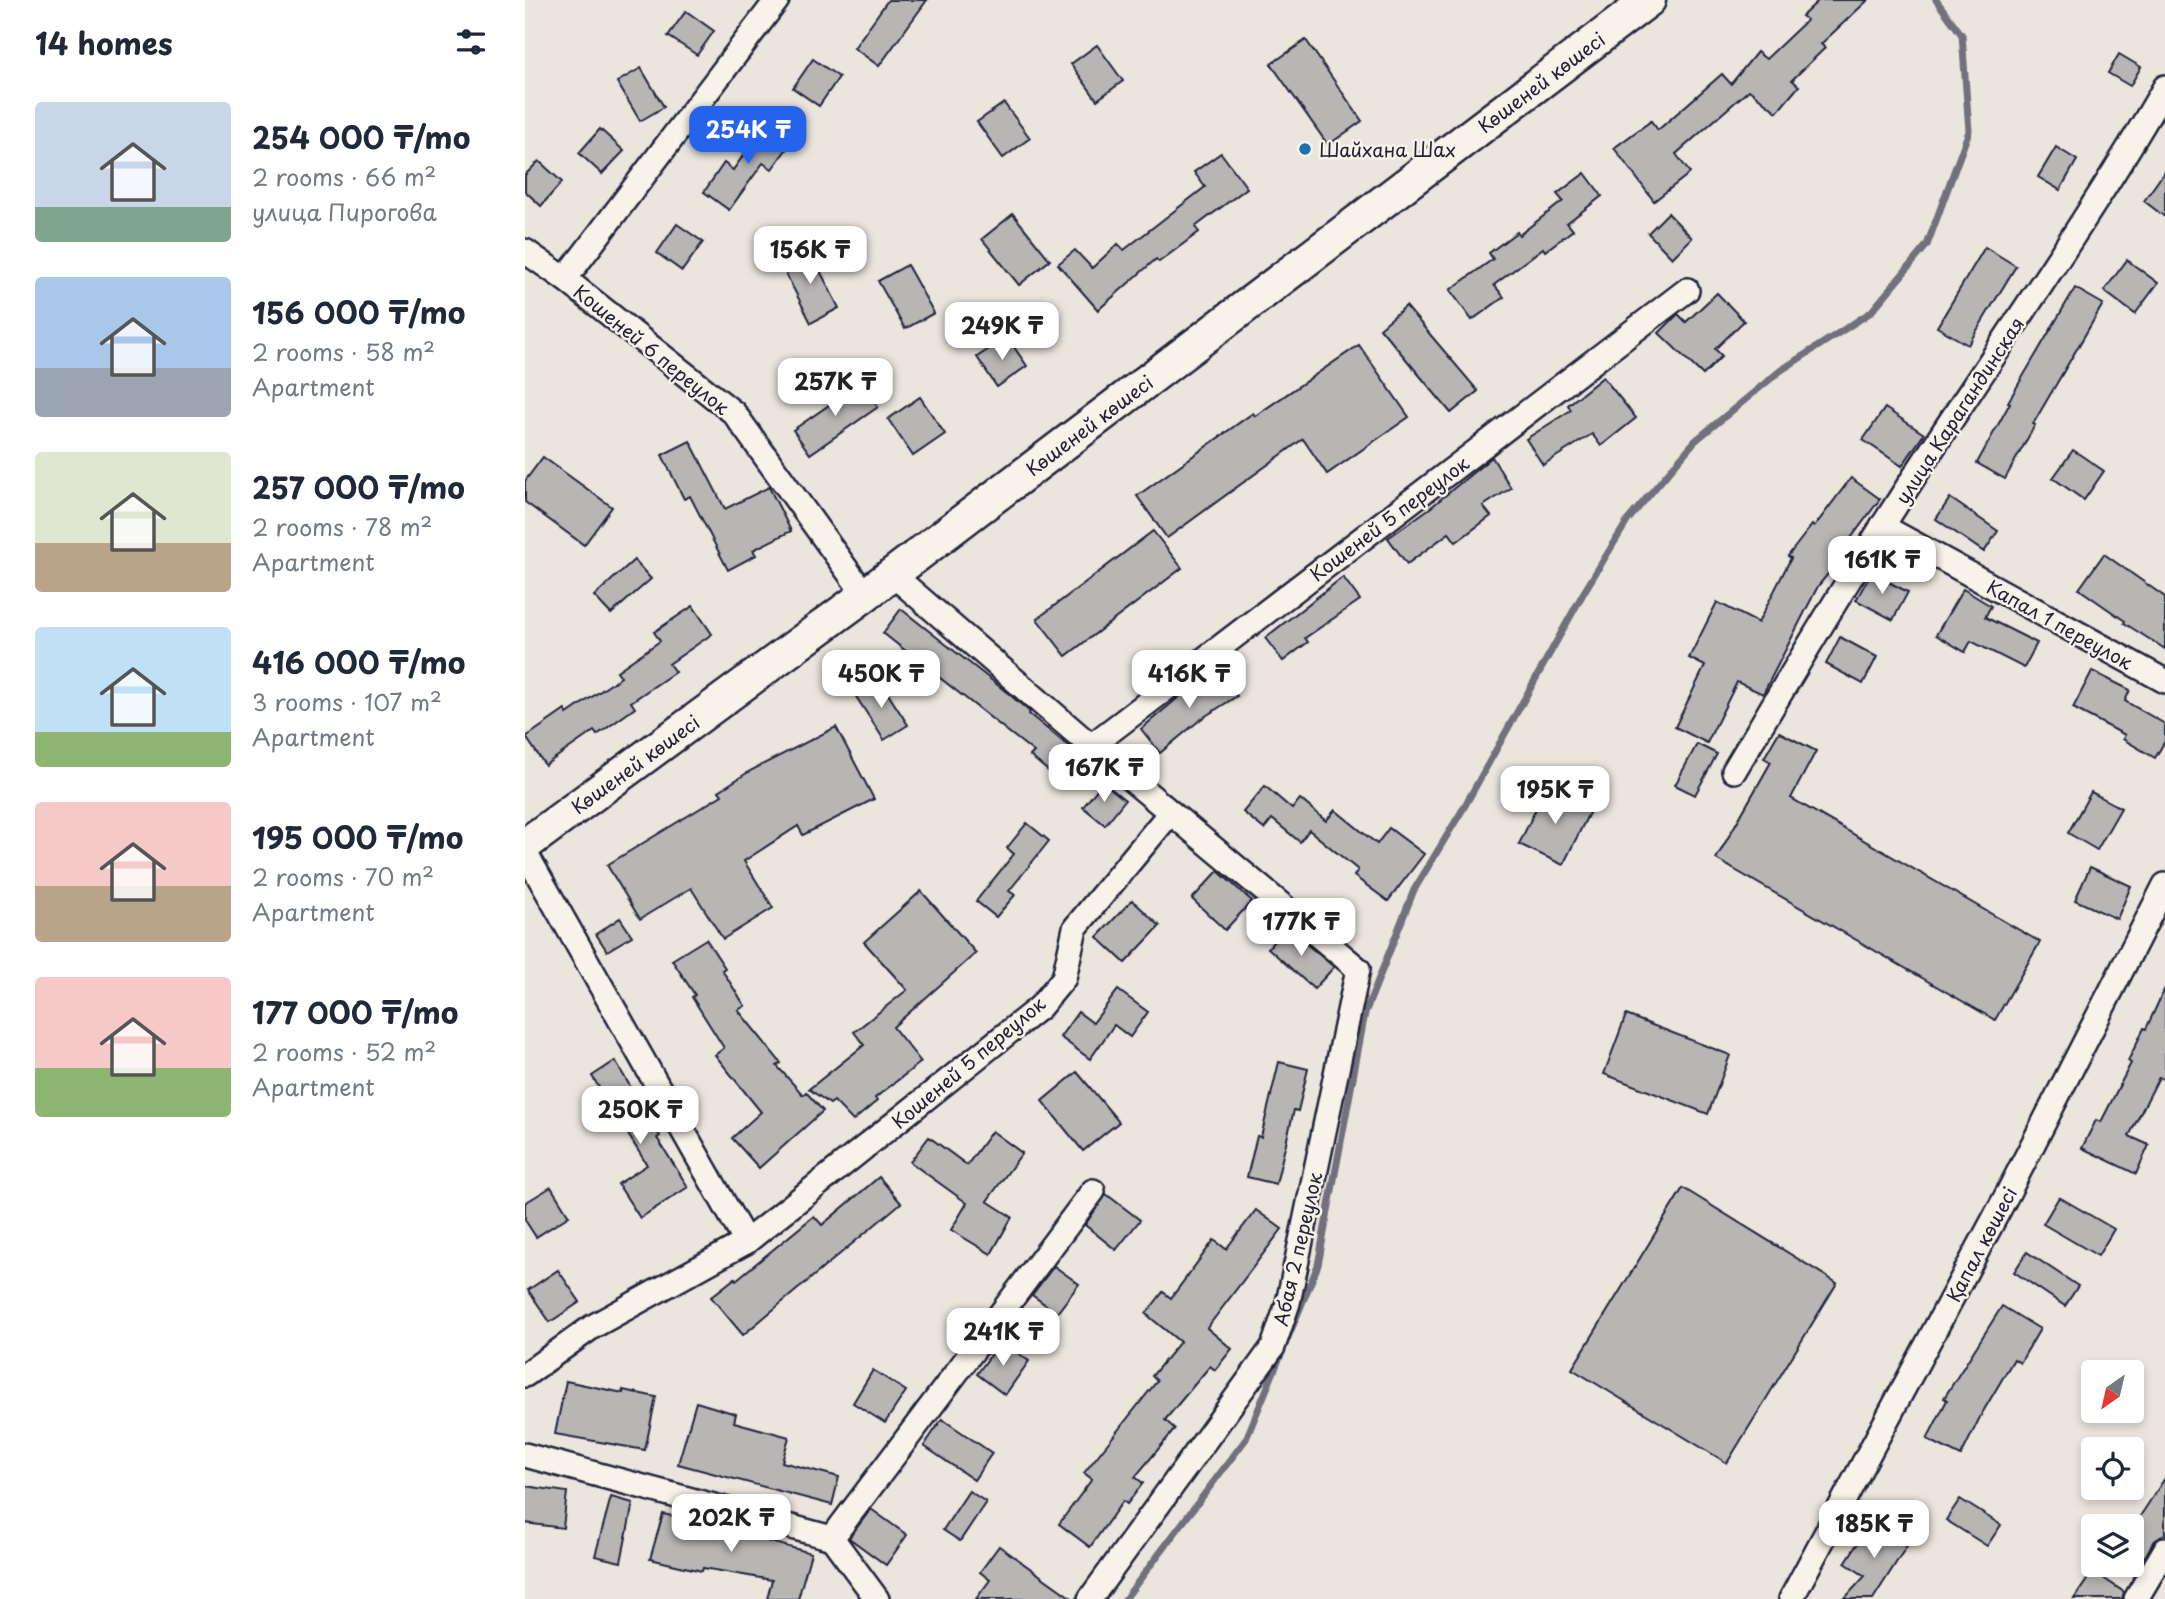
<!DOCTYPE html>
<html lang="en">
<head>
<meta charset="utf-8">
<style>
	:root { --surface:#fff; --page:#f2f2f3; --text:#1f2937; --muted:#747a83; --accent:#2563eb }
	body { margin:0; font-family:"Playpen Sans",sans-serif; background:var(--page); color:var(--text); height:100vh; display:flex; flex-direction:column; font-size:26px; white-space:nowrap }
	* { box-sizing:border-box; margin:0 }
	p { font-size:23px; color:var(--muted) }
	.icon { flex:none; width:38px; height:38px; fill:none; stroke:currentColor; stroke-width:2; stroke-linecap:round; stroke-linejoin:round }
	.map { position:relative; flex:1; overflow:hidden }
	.drawer { display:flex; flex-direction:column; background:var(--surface); width:525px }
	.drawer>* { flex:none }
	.needle { width:46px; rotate:214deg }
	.controls { position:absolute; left:1556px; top:1360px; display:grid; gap:14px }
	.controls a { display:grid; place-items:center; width:63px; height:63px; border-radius:7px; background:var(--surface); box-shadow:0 4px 10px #0003; font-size:35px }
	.price { position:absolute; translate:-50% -60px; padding:0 16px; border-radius:14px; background:#fff; color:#222; font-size:23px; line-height:46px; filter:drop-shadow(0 2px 4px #0008) }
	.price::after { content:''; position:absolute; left:50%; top:42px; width:21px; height:16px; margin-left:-10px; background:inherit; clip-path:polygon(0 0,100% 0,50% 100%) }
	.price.on { background:var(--accent); color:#fff }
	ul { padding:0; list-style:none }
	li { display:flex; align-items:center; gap:21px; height:175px; padding:0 35px }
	li span { display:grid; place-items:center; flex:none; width:196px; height:140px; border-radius:7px; color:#555 }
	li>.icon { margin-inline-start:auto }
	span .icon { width:84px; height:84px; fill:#fffc; stroke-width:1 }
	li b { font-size:30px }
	h2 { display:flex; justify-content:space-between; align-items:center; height:84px; padding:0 35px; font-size:30px }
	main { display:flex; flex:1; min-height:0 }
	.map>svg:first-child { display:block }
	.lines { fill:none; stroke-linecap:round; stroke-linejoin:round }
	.stream { stroke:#716f7b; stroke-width:7 }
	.building { fill:#b8b6b5; stroke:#22223b; stroke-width:2 }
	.street-casing { stroke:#22223b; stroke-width:28 }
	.secondary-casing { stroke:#22223b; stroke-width:37 }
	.street { stroke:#f7f3e8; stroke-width:23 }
	.secondary { stroke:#f7f3e8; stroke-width:32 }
	.poi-dot { fill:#1f6fb2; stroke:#f7f3e8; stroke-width:2.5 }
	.labels { text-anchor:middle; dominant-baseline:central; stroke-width:5; stroke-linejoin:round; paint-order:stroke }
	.street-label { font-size:19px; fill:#22223b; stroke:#f7f3e8 }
	.poi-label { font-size:19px; fill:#22223b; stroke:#f7f3e8; text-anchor:start }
</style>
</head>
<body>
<main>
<section class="drawer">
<h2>14 homes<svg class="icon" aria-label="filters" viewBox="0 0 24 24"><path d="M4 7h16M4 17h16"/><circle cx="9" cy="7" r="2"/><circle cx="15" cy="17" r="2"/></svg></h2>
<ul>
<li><span style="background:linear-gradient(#c9d6e8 75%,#7fa58c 0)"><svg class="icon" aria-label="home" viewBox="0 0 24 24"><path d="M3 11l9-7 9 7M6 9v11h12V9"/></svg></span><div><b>254 000 ₸/mo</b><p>2 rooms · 66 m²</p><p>улица Пирогова</p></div></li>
<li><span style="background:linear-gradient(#a9c7e8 65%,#9aa5b1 0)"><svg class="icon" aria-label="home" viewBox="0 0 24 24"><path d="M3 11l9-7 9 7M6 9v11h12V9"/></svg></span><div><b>156 000 ₸/mo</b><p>2 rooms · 58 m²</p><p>Apartment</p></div></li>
<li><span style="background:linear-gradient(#dfe7d0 65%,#b9a48a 0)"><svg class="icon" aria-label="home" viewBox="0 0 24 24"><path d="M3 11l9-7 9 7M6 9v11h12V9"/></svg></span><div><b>257 000 ₸/mo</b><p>2 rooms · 78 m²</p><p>Apartment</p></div></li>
<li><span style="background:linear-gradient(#bfe0f5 75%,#8fb573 0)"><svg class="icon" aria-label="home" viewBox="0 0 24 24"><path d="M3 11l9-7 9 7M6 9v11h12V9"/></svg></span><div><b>416 000 ₸/mo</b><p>3 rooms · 107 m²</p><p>Apartment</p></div></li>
<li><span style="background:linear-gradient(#f6c9c9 60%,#b9a48a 0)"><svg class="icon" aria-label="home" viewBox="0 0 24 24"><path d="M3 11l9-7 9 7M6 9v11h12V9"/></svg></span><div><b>195 000 ₸/mo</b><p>2 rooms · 70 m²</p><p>Apartment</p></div></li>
<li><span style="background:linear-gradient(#f6c9c9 65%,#8fb573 0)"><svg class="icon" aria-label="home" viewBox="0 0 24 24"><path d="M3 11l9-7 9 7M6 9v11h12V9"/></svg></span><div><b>177 000 ₸/mo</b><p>2 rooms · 52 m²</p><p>Apartment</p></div></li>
</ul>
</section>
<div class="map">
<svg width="1640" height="1599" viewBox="0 0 1640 1599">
	<rect width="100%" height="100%" fill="#eae6de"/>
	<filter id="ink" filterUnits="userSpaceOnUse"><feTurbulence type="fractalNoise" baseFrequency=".0143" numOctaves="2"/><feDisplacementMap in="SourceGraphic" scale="14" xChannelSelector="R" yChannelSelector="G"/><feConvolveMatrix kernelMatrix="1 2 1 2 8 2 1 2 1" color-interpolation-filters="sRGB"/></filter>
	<g filter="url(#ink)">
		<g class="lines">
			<path class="stream" d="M600,1599l121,-160 72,-174 47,-252 49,-123 49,-81 121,-217 44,-72 67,-79 85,-70 91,-59 56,-67 42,-114 -7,-96 -26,-35"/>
		</g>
		<g class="building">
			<path d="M363,0h39l-48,66 -25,-18z"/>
			<path d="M1294,0h49l-47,44 4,4 -33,32 7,6 -22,26 -28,-22 -73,64 14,19 -36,28 -40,-53 37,-27 7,9 64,-56 9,10 26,-32 9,7 41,-39 -5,-4z"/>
			<path d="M161,11l28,20 -17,24 -29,-19z"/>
			<path d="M781,40l56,81 -34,24 -57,-81z"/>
			<path d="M572,45l26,36 -26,19 -26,-36z"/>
			<path d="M1594,54l22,13 -11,19 -22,-13z"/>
			<path d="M288,59l26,18 -20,29 -26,-18z"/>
			<path d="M116,68l23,39 -24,14 -23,-39z"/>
			<path d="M479,103l26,35 -27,20 -26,-36z"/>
			<path d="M242,122l26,18 -21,29 -9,-6 -34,47 -25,-18 20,-29 9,7z"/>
			<path d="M75,129l24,22 -22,23 -23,-21z"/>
			<path d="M1531,147l21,13 -17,30 -22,-13z"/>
			<path d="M696,153l26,35 -52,39 4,5 -40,30 -3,-3 -58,51 -40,-46 17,-14 17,18 26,-24 6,6 81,-63 -11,-15z"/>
			<path d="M14,161l23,21 -21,24 -16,-15v-16z"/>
			<path d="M1640,171v46l-21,-16z"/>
			<path d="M1060,173l17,23 -35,27 6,7 -28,21 -2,-3 -49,37 10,12 -32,23 -22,-30 43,-31 -4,-6 28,-21 2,3 44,-34 -6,-7z"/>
			<path d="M1143,213l24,25 -20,20 -24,-25z"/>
			<path d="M488,214l37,46 -31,25 -37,-46z"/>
			<path d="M152,224l26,18 -21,29 -25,-18z"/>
			<path d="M1460,247l31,19 -48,79 -31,-18z"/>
			<path d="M284,249l30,59 -28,15 -30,-59z"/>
			<path d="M1602,260l31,23 -23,31 -31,-23z"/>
			<path d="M382,265l27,48 -29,16 -27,-48z"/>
			<path d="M1550,288l28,16 -70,120 2,1 -30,54 -28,-16 33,-60 -2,-1z"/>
			<path d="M1192,293l27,28 -29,28 7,7 -19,19 -44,-42 19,-19 8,8z"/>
			<path d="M881,306l72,85 -27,22 -71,-85z"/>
			<path d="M482,337l20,29 -30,21 -20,-30z"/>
			<path d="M834,345l50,72 -82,57 -24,-35 -136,99 -30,-42 116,-83 2,3z"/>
			<path d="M1078,377l33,41 -35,28 -9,-12 -49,31 -17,-26 45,-29 -3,-5z"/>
			<path d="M336,383l17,24 -68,47 -17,-24z"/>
			<path d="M395,397l25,37 -32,22 -25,-37z"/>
			<path d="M1360,408l39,26 -22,32 -39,-26z"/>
			<path d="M165,441l35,68 44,-22 22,44 -38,19 3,5 -28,15 -38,-74 -6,3 -22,-44z"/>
			<path d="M1548,450l31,21 -20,29 -31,-22z"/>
			<path d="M18,457l69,50 -28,38 -59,-43v-21z"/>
			<path d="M967,457l19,31 -28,18 8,10 -35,26 -7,-9 -42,31 -19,-26 42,-30z"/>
			<path d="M1326,478l29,21 -37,50 3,3 -28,34 -55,108 -26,-12 -30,61 -32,-16 30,-61 -16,-8 28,-56 41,21 33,-65 -3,-2 24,-31 2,2z"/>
			<path d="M1425,498l48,33 -14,21 -48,-33z"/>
			<path d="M628,531l29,37 -116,88 -29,-37z"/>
			<path d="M1579,554l61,43v52l-41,-26 1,-2 -46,-32z"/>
			<path d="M109,560l17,19 -40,35 -17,-18z"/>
			<path d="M1346,573l37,19 -15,28 -37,-20z"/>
			<path d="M818,577l17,23 -55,38 3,4 -25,19 -18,-23z"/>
			<path d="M1438,589l28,17 -6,11 52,26 -13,25 -53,-27 -6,11 -29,-17z"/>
			<path d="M168,606l19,28 -43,30 6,8 -44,30 4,6 -38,27 -3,-4 -49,34 -19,-28 39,-27 2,4 54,-37 -4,-6 43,-30 -6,-9z"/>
			<path d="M376,609l108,85 21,18 -1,2 43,35 -20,25 -22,-18 4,-4 -151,-119z"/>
			<path d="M1315,637l37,20 -14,27 -37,-20z"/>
			<path d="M693,669l19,27 -36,23 -41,34 -19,-24 51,-43z"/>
			<path d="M1567,671l38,19 -5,11 40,23v17l-10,17 -32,-19 2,-4 -52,-27z"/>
			<path d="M354,680l29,45 -24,15 -29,-45z"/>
			<path d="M311,727l38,72 -71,36 -5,-9 -54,35 29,47 -50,31 -32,-51 -51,31 -33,-54 115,-70 -3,-4 31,-20z"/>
			<path d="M1254,732l37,19 -25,47 249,144 -45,78 -279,-161 55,-97 -7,-4z"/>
			<path d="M1172,744l20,10 -22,41 -20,-10z"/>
			<path d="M578,782l22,18 -20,25 -22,-18z"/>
			<path d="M740,786l27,23 8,-10 26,22 9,-11 42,34 12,-16 35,26 -36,47 -34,-25 4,-6 -49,-40 -9,12 -28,-23 -8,10 -21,-17z"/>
			<path d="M1021,788l45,21 -28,56 -44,-21z"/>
			<path d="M1566,792l30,16 -24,42 -29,-17z"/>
			<path d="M502,823l22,18 -40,50 6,4 -19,22 -20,-16 38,-47 -7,-6z"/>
			<path d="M1565,867l41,19 -14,33 -42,-19z"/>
			<path d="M693,871l34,30 -27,29 -33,-31z"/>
			<path d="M396,891l55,62 -83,74 28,35 -46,36 2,3 -24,20 -19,-20 -4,3 -21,-15 55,-44 -10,-13 53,-42 -43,-48z"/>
			<path d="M607,900l28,26 -35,37 -28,-26z"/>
			<path d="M95,918l12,18 -25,15 -11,-17z"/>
			<path d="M761,927l48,40 -20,22 -46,-41z"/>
			<path d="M181,939l19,29 -3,2 23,36 -7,4 43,53 -4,3 26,29 3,-3 17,19 -64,57 -27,-30 29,-26 -46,-57 9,-7 -32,-51 3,-2 -23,-35z"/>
			<path d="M1640,988v92l-6,-3 -30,59 20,9 -13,29 -54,-26 14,-28 5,2 30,-59 -3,-2 16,-33 2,1z"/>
			<path d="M593,990l30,22 -18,25 -16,-12 -24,34 -30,-22 18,-25 15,11z"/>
			<path d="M1101,1015l104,40 -22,59 -104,-40z"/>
			<path d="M90,1061l45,75 -3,2 31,49 -48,31 -22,-34 29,-19 -55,-89z"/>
			<path d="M754,1062l29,7 -10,42 -4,-1 -18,74 -29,-7 10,-41 4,1z"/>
			<path d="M552,1072l42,50 -36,29 -41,-50z"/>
			<path d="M467,1131l30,22 -35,48 25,16 -21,37 -40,-24 16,-27 -57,-41 19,-25 38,28z"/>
			<path d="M354,1177l22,26 -158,132 -32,-38 24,-19 1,2 78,-64 8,9z"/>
			<path d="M26,1187l18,29 -33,21 -11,-17v-17z"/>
			<path d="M1158,1188l154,95 -110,180 -155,-94z"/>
			<path d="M581,1194l34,26 -24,30 -31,-25z"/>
			<path d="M1534,1197l55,32 -16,27 -55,-32z"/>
			<path d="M731,1210l26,19 -75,99 25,21 -17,21 -5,-4 -45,54 10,9 -40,48 8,6 -16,21 -4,-3 -33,46 -31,-23 33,-45 -8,-6 73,-92 -5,-5 28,-34 -34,-28 17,-22 8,6 43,-58 12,9z"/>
			<path d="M1502,1252l51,34 -13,20 -51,-34z"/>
			<path d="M529,1266l25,18 -22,29 -25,-18z"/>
			<path d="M33,1270l22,32 -30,20 -22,-32z"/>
			<path d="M1477,1306l38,23 -20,34 -6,-4 -33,56 -20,41 -34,-17 20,-39 -3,-2z"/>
			<path d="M476,1341l28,20 -24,34 -28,-21z"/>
			<path d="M348,1370l33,21 -21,32 -32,-20z"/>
			<path d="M41,1381l57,12v-3l33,7 -11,53 -90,-16z"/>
			<path d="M171,1402l40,12 -2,8 55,15 -7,25 57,15 -7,28 -154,-41z"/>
			<path d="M417,1419l50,34 -18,27 -50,-34z"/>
			<path d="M1640,1478v56l-12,8 -8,15 -14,-8v-19z"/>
			<path d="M0,1486l42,6 -4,36 -38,-5z"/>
			<path d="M444,1491l17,11 -26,39 -17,-11z"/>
			<path d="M86,1497l22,6 -12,59 -26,-6z"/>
			<path d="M1435,1499l41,26 -14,21 -41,-26z"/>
			<path d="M346,1509l36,26 -21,30 -37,-27z"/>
			<path d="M138,1514l93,20v4l55,15 -13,46h-31l5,-19 -69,-12 -1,3 -52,-12z"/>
			<path d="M1347,1521l36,23 -35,55h-29l21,-23 -20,-13z"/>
			<path d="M474,1546l74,53h-97l14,-19 -10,-8z"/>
			<path d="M1568,1571l31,21 -2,7h-48z"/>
		</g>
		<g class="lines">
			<defs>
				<g id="street">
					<path d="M0,251l40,28 169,134 131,182"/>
					<path d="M40,279l212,-279"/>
					<path d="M1357,526l283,155"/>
					<path d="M367,574l199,172 267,223 -70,334 -15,44 -183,252"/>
					<path d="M566,746l596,-456"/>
					<path d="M1209,771c49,-82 97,-164 148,-244 93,-148 196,-289 283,-440"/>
					<path d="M0,852l221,390"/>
					<path d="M0,1375l67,-48 154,-85 294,-235 24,-29 11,-50 95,-115"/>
					<path d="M0,1455l307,83 45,61"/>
					<path d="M307,1538l261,-347"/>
					<path d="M1266,1599l218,-408 156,-306"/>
					<path d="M1611,1599l29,-49"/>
				</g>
				<path id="secondary" d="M0,845l340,-250 784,-595"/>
			</defs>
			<use href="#street" class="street-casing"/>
			<use href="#secondary" class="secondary-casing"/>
			<use href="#street" class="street"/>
			<use href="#secondary" class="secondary"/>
		</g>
	</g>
	<circle class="poi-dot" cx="780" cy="149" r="7"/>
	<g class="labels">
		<g class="street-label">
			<text transform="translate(1016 82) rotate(-37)">Көшеней көшесі</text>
			<text transform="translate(127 349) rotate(39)">Кошеней 6 переулок</text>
			<text transform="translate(1434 410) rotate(-57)">улица Карагандинская</text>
			<text transform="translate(564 425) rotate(-37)">Көшеней көшесі</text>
			<text transform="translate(864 518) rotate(-37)">Кошеней 5 переулок</text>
			<text transform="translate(1535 624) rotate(29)">Капал 1 переулок</text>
			<text transform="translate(110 764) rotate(-36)">Көшеней көшесі</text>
			<text transform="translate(443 1062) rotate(-40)">Кошеней 5 переулок</text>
			<text transform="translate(1456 1244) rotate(-62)">Қапал көшесі</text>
			<text transform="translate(772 1249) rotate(-77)">Абая 2 переулок</text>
		</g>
		<g class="poi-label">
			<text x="794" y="149">Шайхана Шах</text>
		</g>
	</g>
</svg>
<div class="controls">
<a><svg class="needle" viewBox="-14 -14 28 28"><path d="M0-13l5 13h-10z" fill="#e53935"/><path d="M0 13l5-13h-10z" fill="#747a83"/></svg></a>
<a><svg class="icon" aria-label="locate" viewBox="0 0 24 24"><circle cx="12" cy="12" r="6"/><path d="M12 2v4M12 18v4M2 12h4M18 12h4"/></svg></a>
<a><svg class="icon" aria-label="layers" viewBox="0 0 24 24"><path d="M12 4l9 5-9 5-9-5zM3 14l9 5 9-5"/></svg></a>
</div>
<b class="price on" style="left:223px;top:166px">254K ₸</b>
<b class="price" style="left:285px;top:286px">156K ₸</b>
<b class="price" style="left:477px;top:362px">249K ₸</b>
<b class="price" style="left:310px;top:418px">257K ₸</b>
<b class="price" style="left:1357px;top:596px">161K ₸</b>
<b class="price" style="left:356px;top:710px">450K ₸</b>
<b class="price" style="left:664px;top:710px">416K ₸</b>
<b class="price" style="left:579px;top:804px">167K ₸</b>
<b class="price" style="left:1030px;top:826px">195K ₸</b>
<b class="price" style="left:776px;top:958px">177K ₸</b>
<b class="price" style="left:115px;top:1146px">250K ₸</b>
<b class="price" style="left:478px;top:1368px">241K ₸</b>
<b class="price" style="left:206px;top:1554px">202K ₸</b>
<b class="price" style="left:1349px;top:1560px">185K ₸</b>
</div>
</main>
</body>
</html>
